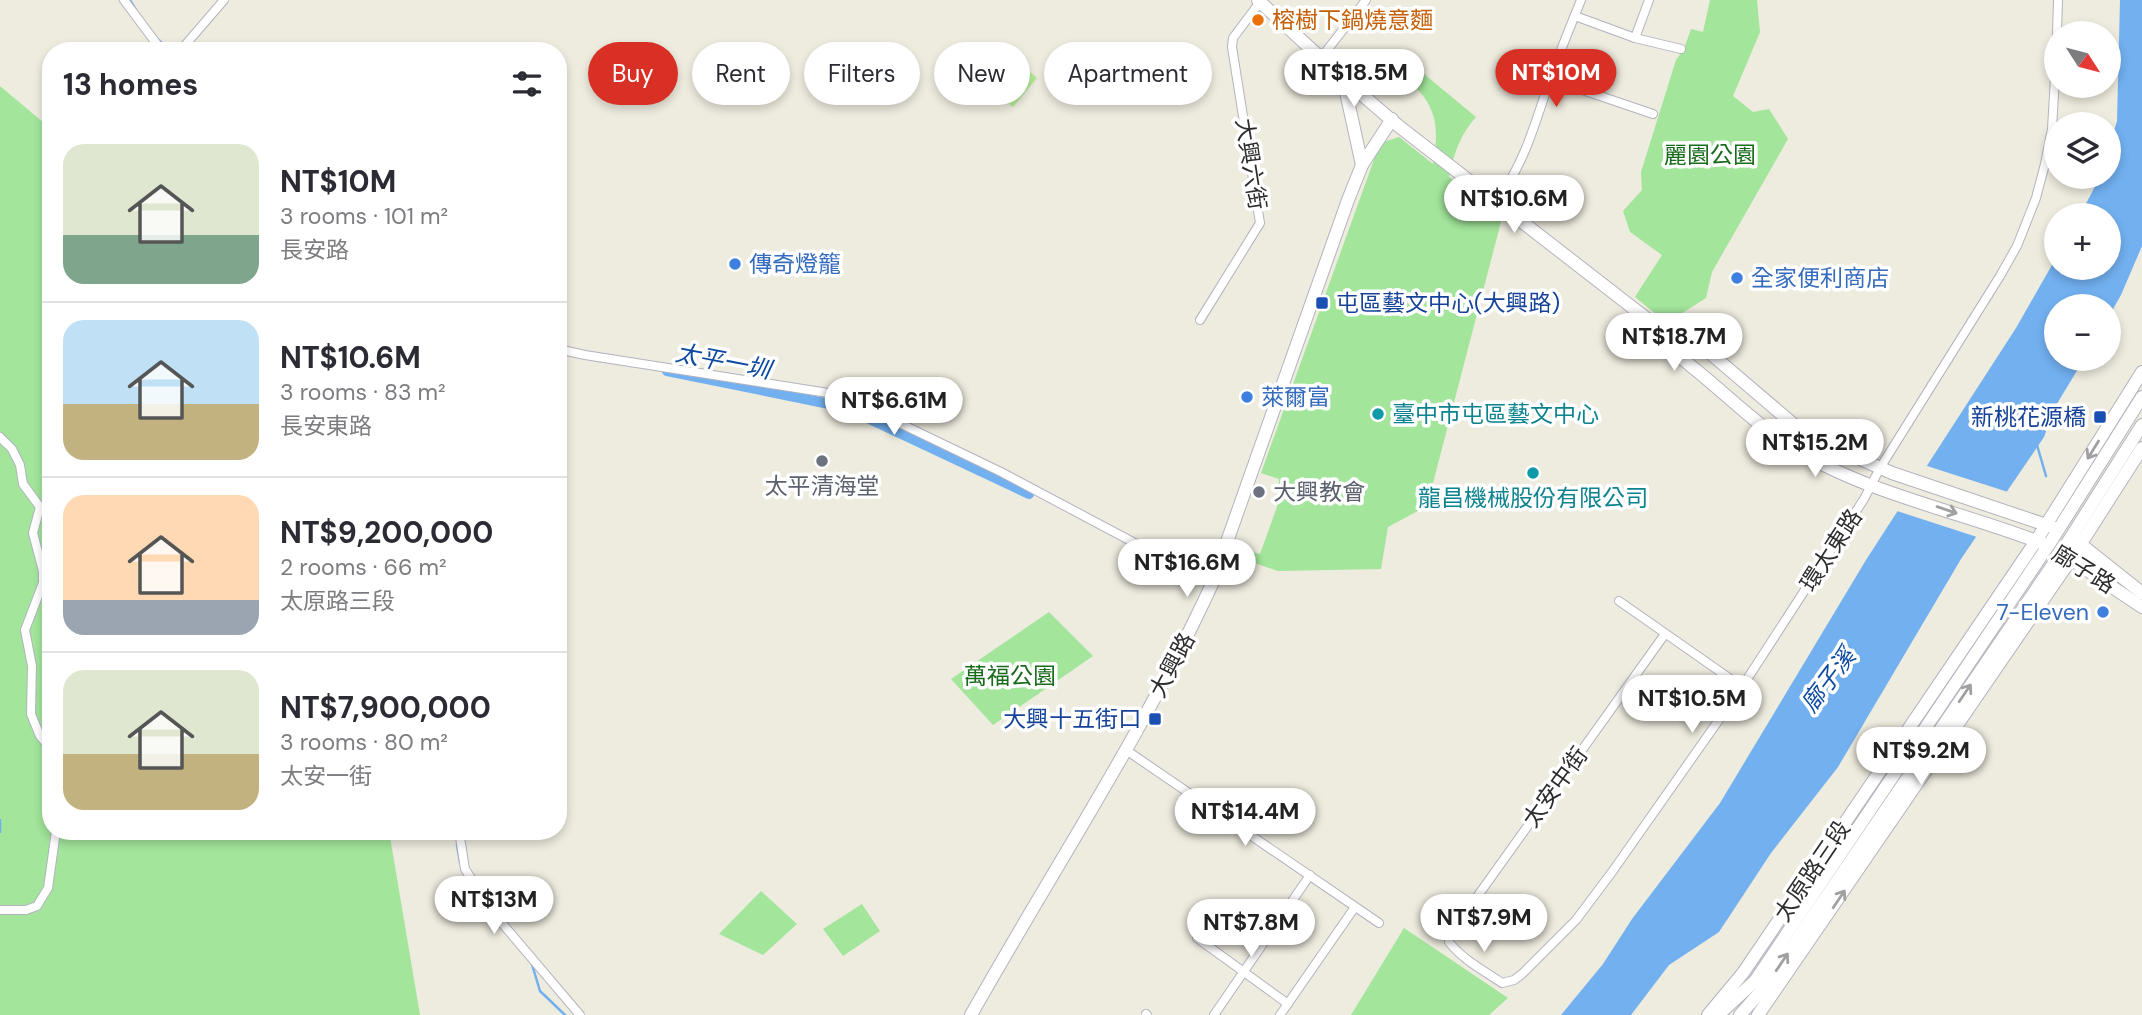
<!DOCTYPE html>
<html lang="en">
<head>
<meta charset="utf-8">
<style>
	:root { --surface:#fff; --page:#f7f7f7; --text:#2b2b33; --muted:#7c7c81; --line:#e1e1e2; --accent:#d93025 }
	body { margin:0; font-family:"DM Sans","Noto Sans TC",sans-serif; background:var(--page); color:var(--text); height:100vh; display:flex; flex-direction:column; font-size:26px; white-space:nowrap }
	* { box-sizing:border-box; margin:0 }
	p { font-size:23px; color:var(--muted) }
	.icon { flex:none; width:38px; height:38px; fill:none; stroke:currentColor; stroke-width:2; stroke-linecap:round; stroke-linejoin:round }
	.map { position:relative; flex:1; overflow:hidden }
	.details { position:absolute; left:42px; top:42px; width:525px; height:798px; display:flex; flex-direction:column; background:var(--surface); border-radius:28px; box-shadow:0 4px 10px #0003 }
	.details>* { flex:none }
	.hud { position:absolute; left:588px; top:42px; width:665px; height:63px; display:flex; gap:14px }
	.needle { width:46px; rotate:126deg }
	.fabs { position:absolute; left:2044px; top:21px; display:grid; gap:14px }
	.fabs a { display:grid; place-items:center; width:77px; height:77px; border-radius:50%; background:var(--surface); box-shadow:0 4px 10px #0003; font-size:35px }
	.price { position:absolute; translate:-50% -60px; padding:0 16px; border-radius:24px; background:#fff; color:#222; font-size:23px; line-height:46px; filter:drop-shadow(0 2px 4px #0008) }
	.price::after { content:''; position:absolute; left:50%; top:42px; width:21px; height:16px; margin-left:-10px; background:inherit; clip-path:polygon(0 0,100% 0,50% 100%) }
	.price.on { background:var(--accent); color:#fff }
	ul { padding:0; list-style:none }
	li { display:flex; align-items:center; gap:21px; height:175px; padding:0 21px }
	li+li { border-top:2px solid var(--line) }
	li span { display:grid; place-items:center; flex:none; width:196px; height:140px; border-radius:21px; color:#555 }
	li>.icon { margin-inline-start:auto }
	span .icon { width:84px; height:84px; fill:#fffc; stroke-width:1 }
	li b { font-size:30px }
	h2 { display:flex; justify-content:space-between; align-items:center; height:84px; padding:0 21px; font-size:30px }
	.chip { padding:0 24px; border-radius:32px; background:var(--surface); box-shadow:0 4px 10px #0003; font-size:24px; line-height:63px }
	.chip.on { background:var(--accent); color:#fff }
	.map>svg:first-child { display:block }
	.green { fill:#a2e59b }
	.pitch { fill:#b3ec97 }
	.water { fill:#72b0f0 }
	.pier { fill:#eeebdf }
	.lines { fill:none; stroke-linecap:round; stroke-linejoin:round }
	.stream { stroke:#72b0f0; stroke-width:2.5 }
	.canal { stroke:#72b0f0; stroke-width:10 }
	.street-casing { stroke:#b3b3c0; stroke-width:10 }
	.secondary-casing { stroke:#b3b3c0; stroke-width:14 }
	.street { stroke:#fff; stroke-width:8 }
	.secondary { stroke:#fff; stroke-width:12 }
	.oneway { stroke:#a0a0a0 }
	.food-dot { fill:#e8710a; stroke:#fff; stroke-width:2.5 }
	.shop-dot { fill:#3f7fe0; stroke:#fff; stroke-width:2.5 }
	.transit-dot { fill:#1a4fb4; stroke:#fff; stroke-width:2.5 }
	.culture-dot { fill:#0f9aa8; stroke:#fff; stroke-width:2.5 }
	.worship-dot { fill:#6b7280; stroke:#fff; stroke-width:2.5 }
	.labels { text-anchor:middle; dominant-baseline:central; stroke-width:7; stroke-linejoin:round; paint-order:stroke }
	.food-label { font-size:23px; fill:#c56008; stroke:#fff; text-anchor:start }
	.park-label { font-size:23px; fill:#1a6c1d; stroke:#fff }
	.street-label { font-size:23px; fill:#2d2d2d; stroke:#fff }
	.shop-label { font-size:23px; fill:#366cbe; stroke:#fff; text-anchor:start }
	.transit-label { font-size:23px; fill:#164399; stroke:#fff; text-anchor:end }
	.culture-label { font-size:23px; fill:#0d838f; stroke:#fff; text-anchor:start }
	.worship-label { font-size:23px; fill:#5b616d; stroke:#fff }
	.water-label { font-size:24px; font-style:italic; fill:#0c49a1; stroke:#fff }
</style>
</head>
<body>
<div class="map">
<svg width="2142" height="1015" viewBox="0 0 2142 1015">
	<rect width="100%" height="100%" fill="#eeebdf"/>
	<g class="green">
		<path d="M1710,0h47l3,32 -27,64 20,16 16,-3 19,30 -76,133 -6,26 -30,19 -3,11 -38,-31 27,-42 -32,-23 -7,-21 19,-21 -1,-18 35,-112 8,-11 7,-20 12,3z"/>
		<path d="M1418,69l58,48c-16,18 -22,36 -27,60l53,41 -75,288 -39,21 -7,42 -103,2 -44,-15 3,-8 23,6 17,-47 2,-28 -18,-6 119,-330 19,-6 34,27c6,-34 5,-57 -22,-81z"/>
		<path d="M0,86l51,43v702h338l31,184h-420z"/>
		<path d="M1049,612l44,44 -100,69 -42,-46z"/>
		<path d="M761,891l36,33 -34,31 -44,-21z"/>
		<path d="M862,904l18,27 -37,25 -20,-27z"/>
		<path d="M1404,928l104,70 -19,17h-138z"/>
	</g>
	<path class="pitch" d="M1022,65l15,13 -24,29 -16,-13z"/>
	<path class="water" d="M2120,0h22v246l-21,49 -12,21v-10h-53v53h28l-29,48 -11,30 -83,122 -123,208 -67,86 -52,79 -50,33 -38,50h-70l42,-51 29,-45 88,-116 146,-243 150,-232 40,-70v10h53v-53h-29l20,-38h9v-29l8,-27z"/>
	<path class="pier" d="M1924,465l87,28 -31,45 -86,-28z"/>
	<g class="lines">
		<g class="stream">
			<path d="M130,0l6,10"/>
			<path d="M159,40l10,11"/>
			<path d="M2037,445l9,31"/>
			<path d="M0,820v12"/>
			<path d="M457,845l3,17"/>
			<path d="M465,875l13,21"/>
			<path d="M531,961l9,30 25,24"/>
		</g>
		<path class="canal" d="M667,371l177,36 185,87"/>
		<defs>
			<g id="street">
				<path d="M124,0l38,51"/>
				<path d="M1575,16l60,22 46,11"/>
				<path d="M2057,33l1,-33"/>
				<path d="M1635,38l14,-38"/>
				<path d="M180,51l44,-51"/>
				<path d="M1321,58l45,-58"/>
				<path d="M1550,79l103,35"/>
				<path d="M1497,201c28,-40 37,-74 52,-119 10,-28 21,-55 32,-82"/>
				<path d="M1200,320l60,-97 -28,-176 1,-9 27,-36"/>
				<path d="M558,349l27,6 256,40 160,77 211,112"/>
				<path d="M0,437l12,12 8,16 3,19 17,23 -7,26 10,38v12l-18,47 7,36 -1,48 9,22 11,13"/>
				<path d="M1619,601l123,86"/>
				<path d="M1665,634l-216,302v6c14,18 34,28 53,41l12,-3 8,-6 54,-54 36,-48 130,-185 122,-188 16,-31 120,-192 17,-30 19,-48 9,-34 7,-35 4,-69"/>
				<path d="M1126,750l253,173"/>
				<path d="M459,831l6,38 30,46 85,100"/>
				<path d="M0,910h26l11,-4 11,-18 8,-57"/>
				<path d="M1197,938l91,66"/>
				<path d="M1146,1014l1,1"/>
				<path d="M1214,1015l96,-140"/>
				<path d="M1280,1015l75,-108"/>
			</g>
			<g id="secondary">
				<path d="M1258,0l79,73 9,19 16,73"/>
				<path d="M1337,73l59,51 277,215"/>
				<path d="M1673,339l5,16 13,11c33,26 64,58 99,80 73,47 173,66 254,98"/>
				<path d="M1673,339l18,1 13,8 95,81 18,11 75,33 160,54"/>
				<path d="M2074,539l68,54"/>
				<path d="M2066,556l76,51"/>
				<path d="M971,1015c81,-144 172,-281 241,-431l136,-384 14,-35 30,-46"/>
				<path d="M1708,1015l35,-42 293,-432 106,-169"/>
				<path d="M1718,1015l37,-34 293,-435 94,-149"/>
				<path d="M1740,1015l24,-27 297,-435 81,-128"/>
				<path d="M1758,1015l313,-456 71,-111"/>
			</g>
		</defs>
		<use href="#street" class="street-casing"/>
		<use href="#secondary" class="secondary-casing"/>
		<use href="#street" class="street"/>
		<use href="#secondary" class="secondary"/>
	</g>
	<defs><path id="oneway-shaft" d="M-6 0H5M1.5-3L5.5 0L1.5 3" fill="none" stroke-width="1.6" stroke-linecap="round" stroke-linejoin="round" transform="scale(1.75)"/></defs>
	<g class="oneway">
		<use href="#oneway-shaft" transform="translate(2093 450) rotate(122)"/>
		<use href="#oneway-shaft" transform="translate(1947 510) rotate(19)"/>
		<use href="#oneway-shaft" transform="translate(1965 693) rotate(-56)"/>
		<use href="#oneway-shaft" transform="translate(1839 899) rotate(-56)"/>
		<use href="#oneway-shaft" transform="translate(1782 962) rotate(-56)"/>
	</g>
	<circle class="food-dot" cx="1258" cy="20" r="7"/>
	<g class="shop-dot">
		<circle cx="735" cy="264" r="7"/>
		<circle cx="1737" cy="278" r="7"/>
		<circle cx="1247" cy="397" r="7"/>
		<circle cx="2103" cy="612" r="7"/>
	</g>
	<g class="transit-dot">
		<rect x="1315" y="296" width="14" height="14" rx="3.5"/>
		<rect x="2093" y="410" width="14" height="14" rx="3.5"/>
		<rect x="1148" y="712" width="14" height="14" rx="3.5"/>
	</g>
	<g class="culture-dot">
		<circle cx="1378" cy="414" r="7"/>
		<circle cx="1533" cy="473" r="7"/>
	</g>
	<g class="worship-dot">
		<circle cx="822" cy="461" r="7"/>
		<circle cx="1259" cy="492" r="7"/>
	</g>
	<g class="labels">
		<g class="food-label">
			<text x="1272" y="20">榕樹下鍋燒意麵</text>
		</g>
		<g class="park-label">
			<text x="1710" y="155">麗園公園</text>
			<text x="1010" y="676">萬福公園</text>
		</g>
		<g class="street-label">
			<text transform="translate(1251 164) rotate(81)">大興六街</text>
			<text transform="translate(1831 550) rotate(-57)">環太東路</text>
			<text transform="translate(2084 569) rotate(32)">廍子路</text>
			<text transform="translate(1172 665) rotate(-62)">大興路</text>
			<text transform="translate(1555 787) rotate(-54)">太安中街</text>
			<text transform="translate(1812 871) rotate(-56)">太原路三段</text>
		</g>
		<g class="shop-label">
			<text x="749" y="264">傳奇燈籠</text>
			<text x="1751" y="278">全家便利商店</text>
			<text x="1261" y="397">萊爾富</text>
			<text x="2089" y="612" text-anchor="end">7-Eleven</text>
		</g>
		<g class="transit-label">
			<text x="1336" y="303" text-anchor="start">屯區藝文中心(大興路)</text>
			<text x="2086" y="417">新桃花源橋</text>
			<text x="1141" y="719">大興十五街口</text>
		</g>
		<g class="culture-label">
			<text x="1392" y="414">臺中市屯區藝文中心</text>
			<text x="1533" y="498" text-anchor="middle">龍昌機械股份有限公司</text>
		</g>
		<g class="worship-label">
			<text x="822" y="486">太平清海堂</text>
			<text x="1273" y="492" text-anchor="start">大興教會</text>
		</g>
		<g class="water-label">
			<text transform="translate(723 361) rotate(11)">太平一圳</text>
			<text transform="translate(1828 680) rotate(-53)">廍子溪</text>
		</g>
	</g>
</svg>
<div class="fabs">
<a><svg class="needle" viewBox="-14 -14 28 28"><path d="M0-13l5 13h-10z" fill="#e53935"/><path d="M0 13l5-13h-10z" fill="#7c7c81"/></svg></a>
<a><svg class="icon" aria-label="layers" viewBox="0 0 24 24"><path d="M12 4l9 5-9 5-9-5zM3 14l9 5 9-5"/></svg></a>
<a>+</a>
<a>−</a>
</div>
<b class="price" style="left:1354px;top:109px">NT$18.5M</b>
<b class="price on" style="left:1556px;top:109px">NT$10M</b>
<b class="price" style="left:1514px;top:235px">NT$10.6M</b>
<b class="price" style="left:1674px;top:373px">NT$18.7M</b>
<b class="price" style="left:894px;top:437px">NT$6.61M</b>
<b class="price" style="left:1815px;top:479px">NT$15.2M</b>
<b class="price" style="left:1187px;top:599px">NT$16.6M</b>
<b class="price" style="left:1692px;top:735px">NT$10.5M</b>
<b class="price" style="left:1921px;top:787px">NT$9.2M</b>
<b class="price" style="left:1245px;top:848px">NT$14.4M</b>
<b class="price" style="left:494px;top:936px">NT$13M</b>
<b class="price" style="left:1484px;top:954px">NT$7.9M</b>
<b class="price" style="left:1251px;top:959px">NT$7.8M</b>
<div class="hud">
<a class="chip on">Buy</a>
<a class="chip">Rent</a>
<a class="chip">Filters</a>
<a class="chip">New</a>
<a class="chip">Apartment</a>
</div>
<section class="details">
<h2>13 homes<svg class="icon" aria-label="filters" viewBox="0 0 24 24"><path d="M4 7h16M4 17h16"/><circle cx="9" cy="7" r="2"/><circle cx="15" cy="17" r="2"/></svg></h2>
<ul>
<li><span style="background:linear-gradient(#dfe7d0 65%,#7fa58c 0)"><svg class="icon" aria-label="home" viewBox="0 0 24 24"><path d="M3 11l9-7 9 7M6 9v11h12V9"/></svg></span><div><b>NT$10M</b><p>3 rooms · 101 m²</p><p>長安路</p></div></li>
<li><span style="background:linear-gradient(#bfe0f5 60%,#c2b280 0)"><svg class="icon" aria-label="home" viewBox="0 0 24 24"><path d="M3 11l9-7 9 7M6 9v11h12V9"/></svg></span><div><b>NT$10.6M</b><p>3 rooms · 83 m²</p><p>長安東路</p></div></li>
<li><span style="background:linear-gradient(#ffd9b3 75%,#9aa5b1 0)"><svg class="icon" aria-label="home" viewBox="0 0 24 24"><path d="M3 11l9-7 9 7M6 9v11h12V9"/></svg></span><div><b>NT$9,200,000</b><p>2 rooms · 66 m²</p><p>太原路三段</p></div></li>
<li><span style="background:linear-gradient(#dfe7d0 60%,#c2b280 0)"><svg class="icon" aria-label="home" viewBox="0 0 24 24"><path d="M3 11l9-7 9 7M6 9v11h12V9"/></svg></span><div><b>NT$7,900,000</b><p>3 rooms · 80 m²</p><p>太安一街</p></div></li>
</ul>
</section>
</div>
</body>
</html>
